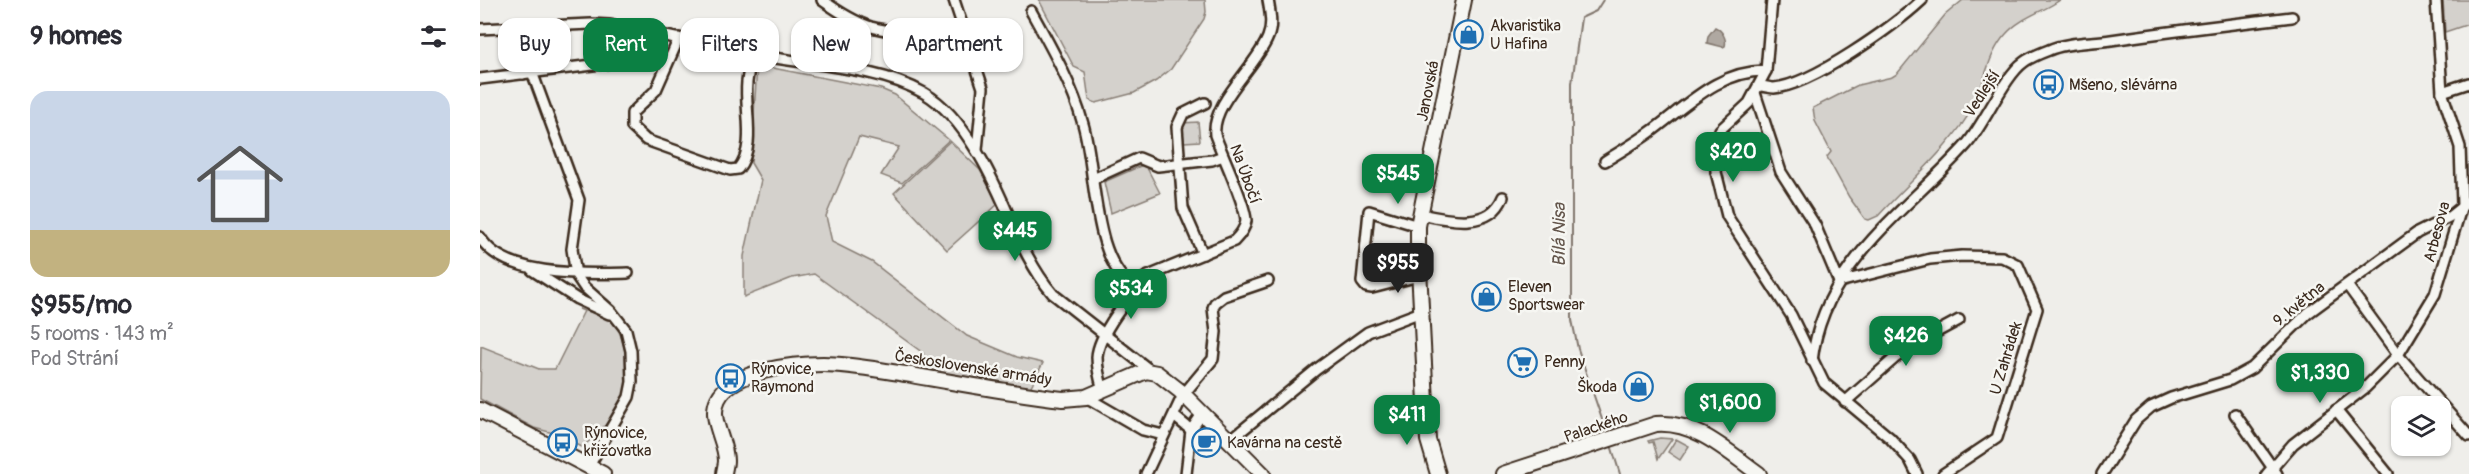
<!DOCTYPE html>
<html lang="en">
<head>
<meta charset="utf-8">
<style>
	:root { --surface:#fff; --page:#f7f7f7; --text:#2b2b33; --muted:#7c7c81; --accent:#0b8043 }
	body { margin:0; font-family:Pangolin,sans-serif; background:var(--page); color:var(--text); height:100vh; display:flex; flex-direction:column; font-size:22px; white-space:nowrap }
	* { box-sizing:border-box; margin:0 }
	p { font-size:20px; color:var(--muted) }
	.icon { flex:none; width:33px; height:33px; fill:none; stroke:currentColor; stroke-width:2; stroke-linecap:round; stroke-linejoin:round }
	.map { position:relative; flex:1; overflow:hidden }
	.details { display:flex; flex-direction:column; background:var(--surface); width:480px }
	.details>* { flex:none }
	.banner { position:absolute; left:18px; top:18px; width:570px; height:54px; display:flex; gap:12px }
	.fabs { position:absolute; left:1911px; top:396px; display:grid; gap:12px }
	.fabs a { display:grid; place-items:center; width:60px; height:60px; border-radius:12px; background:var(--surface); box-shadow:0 2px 4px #0004; font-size:30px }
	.price { position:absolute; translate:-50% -51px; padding:0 14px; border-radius:12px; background:var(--accent); color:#fff; font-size:20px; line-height:39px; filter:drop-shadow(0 2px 3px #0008) }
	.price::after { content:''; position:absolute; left:50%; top:36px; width:18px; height:14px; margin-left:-9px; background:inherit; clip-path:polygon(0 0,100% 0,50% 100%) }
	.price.selected { background:#222; color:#fff }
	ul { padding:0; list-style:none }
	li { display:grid; align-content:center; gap:12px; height:318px; padding:0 30px }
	li span { display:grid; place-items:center; height:186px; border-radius:18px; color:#555 }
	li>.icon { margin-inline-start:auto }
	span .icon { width:108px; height:108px; fill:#fffc; stroke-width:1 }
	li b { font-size:26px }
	h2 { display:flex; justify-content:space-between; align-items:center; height:72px; padding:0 30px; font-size:26px }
	.chip { padding:0 21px; border-radius:18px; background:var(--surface); box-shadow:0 2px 4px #0004; font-size:21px; line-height:54px }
	.chip.selected { background:var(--accent); color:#fff }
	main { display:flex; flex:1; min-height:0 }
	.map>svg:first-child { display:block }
	.green { fill:#d4d1cc; stroke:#887e75; stroke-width:1.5 }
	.water { fill:#afa8a1; stroke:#81766d; stroke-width:1.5 }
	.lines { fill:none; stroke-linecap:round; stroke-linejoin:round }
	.stream { stroke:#81766d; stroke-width:2 }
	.street-casing { stroke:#3b2a1e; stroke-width:14 }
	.secondary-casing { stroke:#3b2a1e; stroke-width:18 }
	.street { stroke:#f6f6f2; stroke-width:9 }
	.secondary { stroke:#f6f6f2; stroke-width:14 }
	.labels { text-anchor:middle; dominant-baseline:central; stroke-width:5; stroke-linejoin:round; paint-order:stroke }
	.poi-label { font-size:16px; fill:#3b2a1e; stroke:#f6f6f2; text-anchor:start }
	.street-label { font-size:16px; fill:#3b2a1e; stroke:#f6f6f2 }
	.water-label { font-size:18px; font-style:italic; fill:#64564c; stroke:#f6f6f2 }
</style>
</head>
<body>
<main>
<section class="details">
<h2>9 homes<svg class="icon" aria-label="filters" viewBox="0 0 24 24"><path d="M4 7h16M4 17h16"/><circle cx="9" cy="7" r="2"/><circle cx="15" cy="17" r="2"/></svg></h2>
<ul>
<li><span style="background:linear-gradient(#c9d6e8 75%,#c2b280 0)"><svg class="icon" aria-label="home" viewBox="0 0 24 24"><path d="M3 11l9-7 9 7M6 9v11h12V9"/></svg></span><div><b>$955/mo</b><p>5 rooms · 143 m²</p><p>Pod Strání</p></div></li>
</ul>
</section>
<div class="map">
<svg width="1989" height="474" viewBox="0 0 1989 474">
	<rect width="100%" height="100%" fill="#efeeea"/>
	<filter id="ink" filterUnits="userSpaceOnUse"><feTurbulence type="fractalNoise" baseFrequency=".0167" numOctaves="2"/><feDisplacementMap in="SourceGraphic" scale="12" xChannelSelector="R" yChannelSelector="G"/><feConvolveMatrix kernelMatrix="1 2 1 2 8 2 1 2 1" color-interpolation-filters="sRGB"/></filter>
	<g filter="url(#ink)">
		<g class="green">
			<path d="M559,0h166l1,12 -2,7 -33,50 -15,12 -22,12 -38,10 -7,-3 -4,-28 -11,-5z"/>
			<path d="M1483,0h97c-17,12 -39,17 -54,34 -18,19 -21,48 -32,71 -20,39 -66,78 -96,111l-9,4 -4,-1 -16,-22 -22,-40 4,-5 -16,-31 -2,-13 45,-23 34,-8 5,-3 48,-59z"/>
			<path d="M1963,0h26v24l-24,8z"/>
			<path d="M277,65l124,24 14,6 54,45 -47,43 -21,-8 18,-28 -40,-10 -33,79 6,26 40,20 95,74 50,21 26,6 -13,25 -95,-15 -12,-20 -109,-79 -22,4 -48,19v-41l17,-76 -10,-17z"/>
			<path d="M718,122l2,19 -16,1 -2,-19z"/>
			<path d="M470,141l30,29 18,34 -51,46 -53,-57z"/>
			<path d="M665,164l15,29 -49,20 -7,-31z"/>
			<path d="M99,309c9,3 23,5 31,10 14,10 22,58 16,74 -7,19 -28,42 -44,54l-25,-13 -23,-6 -54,-29 1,-53 58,23h16l29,-58z"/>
			<path d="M1180,438l12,1 -14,20 -5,-17 -4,1 -1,-2z"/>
			<path d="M1196,439l13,7 -9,14 -12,-8z"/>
		</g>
		<path class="water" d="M1235,27c7,3 12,12 10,19l-2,1 -16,-4 1,-7z"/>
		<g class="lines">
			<g class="stream">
				<path d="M1123,0l-7,11 -15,7 -9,65v237l6,29 29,85"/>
				<path d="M1131,445l9,29"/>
			</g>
			<defs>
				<g id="street">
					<path d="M342,0c14,10 32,22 49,27 30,8 64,6 95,8"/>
					<path d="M474,0l29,88 -6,62"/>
					<path d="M1292,0l-6,71 -17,32 -29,27 -5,18 1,24 11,44 64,99 33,68 66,55 20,22 7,14"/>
					<path d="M551,11c20,36 41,73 52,113 14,47 8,138 53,165"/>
					<path d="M38,27l5,47"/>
					<path d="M0,29l111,-5 18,1c48,8 95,20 143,29 54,11 125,12 172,39 21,12 40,37 52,57 30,46 41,102 77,144l98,77"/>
					<path d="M199,38l-23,52 -24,23v14l14,13 84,30 8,-1c19,-23 6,-59 9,-87 1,-9 3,-18 5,-28"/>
					<path d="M52,72l47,128 -7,49 4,26 8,12 27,24 15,19 5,21 1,31 -3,15 -40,69"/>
					<path d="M0,79l129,-16"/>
					<path d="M1280,86c4,0 10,2 14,2 38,-3 120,-62 148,-88"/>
					<path d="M1962,92l27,-9"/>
					<path d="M1275,93l26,79 34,53 24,57 91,-23 32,-3 40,1 16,8 19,44 -40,129 -54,36"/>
					<path d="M1125,161c15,-9 30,-18 44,-28 36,-26 70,-63 117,-62"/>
					<path d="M613,179l46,-21 19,8 54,-6 11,-4"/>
					<path d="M940,214c28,6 70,16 83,-17"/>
					<path d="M938,226l-49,-15 -7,71 4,5 6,1 47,-12"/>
					<path d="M0,237c23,41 108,37 148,36"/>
					<path d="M723,254l-20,-46 -6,-81 6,-13 22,-11"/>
					<path d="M52,270l45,29 32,15"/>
					<path d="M1867,285l51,70 71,81"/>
					<path d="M1332,361c11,-98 94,-149 155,-217 18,-21 38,-69 57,-82 7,-5 17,-9 25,-12 18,-8 43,-7 62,-10 61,-9 121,-16 181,-23"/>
					<path d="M623,390c-3,-10 -6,-22 -6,-33 1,-23 34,-63 49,-80l88,-36c5,-5 11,-12 12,-20 0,-16 -25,-69 -31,-86 -4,-32 42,-69 53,-98 5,-12 2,-25 0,-37"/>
					<path d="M606,397l57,33 20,5"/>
					<path d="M1365,402l50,-44 25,-17 39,-21"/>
					<path d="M1856,410l52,64"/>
					<path d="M1755,414l42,60"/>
					<path d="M694,416l17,14"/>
					<path d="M749,441l88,-72 51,-37 53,-20"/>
					<path d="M666,474l37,-79 30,-36 3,-27 -3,-24 2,-5 9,-7 44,-15"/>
					<path d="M706,474l5,-44 11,-16"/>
					<path d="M1622,474l34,-54 15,-13 20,-9 59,-18 22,-12 56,-55 109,-80 32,-16 20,-16"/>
					<path d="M1787,474l26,-30 72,-56 33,-33 37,-61 27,-89 -2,-58 -18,-55 -6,-92"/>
				</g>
				<g id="secondary">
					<path d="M0,410l123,64"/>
					<path d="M244,474c0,-4 2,-9 2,-13 0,-21 -18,-42 -8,-62 14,-29 77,-35 105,-35 27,0 55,6 82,10 52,9 105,19 158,25l23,-2 60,-26 11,2 23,18 83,83"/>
					<path d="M958,474l-10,-34 -10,-190v-24l46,-226"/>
					<path d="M1023,474l153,-50c40,-3 72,28 103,50"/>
				</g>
			</defs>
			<use href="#street" class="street-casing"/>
			<use href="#secondary" class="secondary-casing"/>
			<use href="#street" class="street"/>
			<use href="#secondary" class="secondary"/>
		</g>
	</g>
	<defs>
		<symbol id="shop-ring" viewBox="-11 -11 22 22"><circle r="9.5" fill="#f6f6f2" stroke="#1f6fb2" stroke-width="1.5"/><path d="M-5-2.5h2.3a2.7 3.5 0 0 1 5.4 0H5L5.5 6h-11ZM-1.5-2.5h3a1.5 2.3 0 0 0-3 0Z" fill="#1f6fb2"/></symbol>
		<symbol id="bus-ring" viewBox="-11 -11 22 22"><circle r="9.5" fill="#f6f6f2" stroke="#1f6fb2" stroke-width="1.5"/><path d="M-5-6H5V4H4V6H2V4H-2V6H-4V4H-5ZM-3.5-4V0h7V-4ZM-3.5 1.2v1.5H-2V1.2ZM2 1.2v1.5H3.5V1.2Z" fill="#1f6fb2"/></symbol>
		<symbol id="supermarket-ring" viewBox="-11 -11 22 22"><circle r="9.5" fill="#f6f6f2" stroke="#1f6fb2" stroke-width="1.5"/><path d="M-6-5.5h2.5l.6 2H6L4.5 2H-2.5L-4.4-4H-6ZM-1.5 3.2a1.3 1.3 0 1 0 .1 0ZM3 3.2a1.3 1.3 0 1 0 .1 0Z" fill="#1f6fb2"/></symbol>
		<symbol id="cafe-ring" viewBox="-11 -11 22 22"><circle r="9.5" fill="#f6f6f2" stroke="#1f6fb2" stroke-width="1.5"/><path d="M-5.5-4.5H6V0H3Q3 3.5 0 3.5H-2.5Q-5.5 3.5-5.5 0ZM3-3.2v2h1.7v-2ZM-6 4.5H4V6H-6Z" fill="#1f6fb2"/></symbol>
	</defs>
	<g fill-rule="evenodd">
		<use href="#shop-ring" x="972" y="18" width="33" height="33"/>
		<use href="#bus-ring" x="1552" y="68" width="33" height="33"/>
		<use href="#shop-ring" x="990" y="280" width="33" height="33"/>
		<use href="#supermarket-ring" x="1026" y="346" width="33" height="33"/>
		<use href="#bus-ring" x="234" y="362" width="33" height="33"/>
		<use href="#shop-ring" x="1142" y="370" width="33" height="33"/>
		<use href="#bus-ring" x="66" y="426" width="33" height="33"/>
		<use href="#cafe-ring" x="710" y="426" width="33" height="33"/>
	</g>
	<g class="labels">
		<g class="poi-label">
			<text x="1010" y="26">Akvaristika<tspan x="1010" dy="18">U Hafina</tspan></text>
			<text x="1589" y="85">Mšeno, slévárna</text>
			<text x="1028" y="287">Eleven<tspan x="1028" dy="18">Sportswear</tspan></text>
			<text x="1064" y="362">Penny</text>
			<text x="271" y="369">Rýnovice,<tspan x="271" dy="18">Raymond</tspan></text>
			<text x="1137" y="387" text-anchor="end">Škoda</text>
			<text x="104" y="433">Rýnovice,<tspan x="104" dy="18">křižovatka</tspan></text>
			<text x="747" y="443">Kavárna na cestě</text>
		</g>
		<g class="street-label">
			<text transform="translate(948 91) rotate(-79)">Janovská</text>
			<text transform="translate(1502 94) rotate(-57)">Vedlejší</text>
			<text transform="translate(765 174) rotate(70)">Na Úbočí</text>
			<text transform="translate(1957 232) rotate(-75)">Arbesova</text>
			<text transform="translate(1819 304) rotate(-39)">9. května</text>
			<text transform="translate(1526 358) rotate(-73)">U Zahrádek</text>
			<text transform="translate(493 368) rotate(9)">Československé armády</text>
			<text transform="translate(1116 427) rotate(-19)">Palackého</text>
		</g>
		<g class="water-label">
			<text transform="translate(1079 235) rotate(-90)">Bílá Nisa</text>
		</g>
	</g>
</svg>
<div class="fabs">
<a><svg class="icon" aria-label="layers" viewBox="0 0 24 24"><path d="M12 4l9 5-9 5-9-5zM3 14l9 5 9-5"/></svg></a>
</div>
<b class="price" style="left:1253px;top:183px">$420</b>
<b class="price" style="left:918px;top:205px">$545</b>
<b class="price" style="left:535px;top:262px">$445</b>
<b class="price selected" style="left:918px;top:294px">$955</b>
<b class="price" style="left:651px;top:320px">$534</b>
<b class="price" style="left:1426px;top:367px">$426</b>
<b class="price" style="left:1840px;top:404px">$1,330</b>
<b class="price" style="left:1250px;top:434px">$1,600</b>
<b class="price" style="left:927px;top:446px">$411</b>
<div class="banner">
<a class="chip">Buy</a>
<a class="chip selected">Rent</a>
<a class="chip">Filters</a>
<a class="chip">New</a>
<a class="chip">Apartment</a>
</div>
</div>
</main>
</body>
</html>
